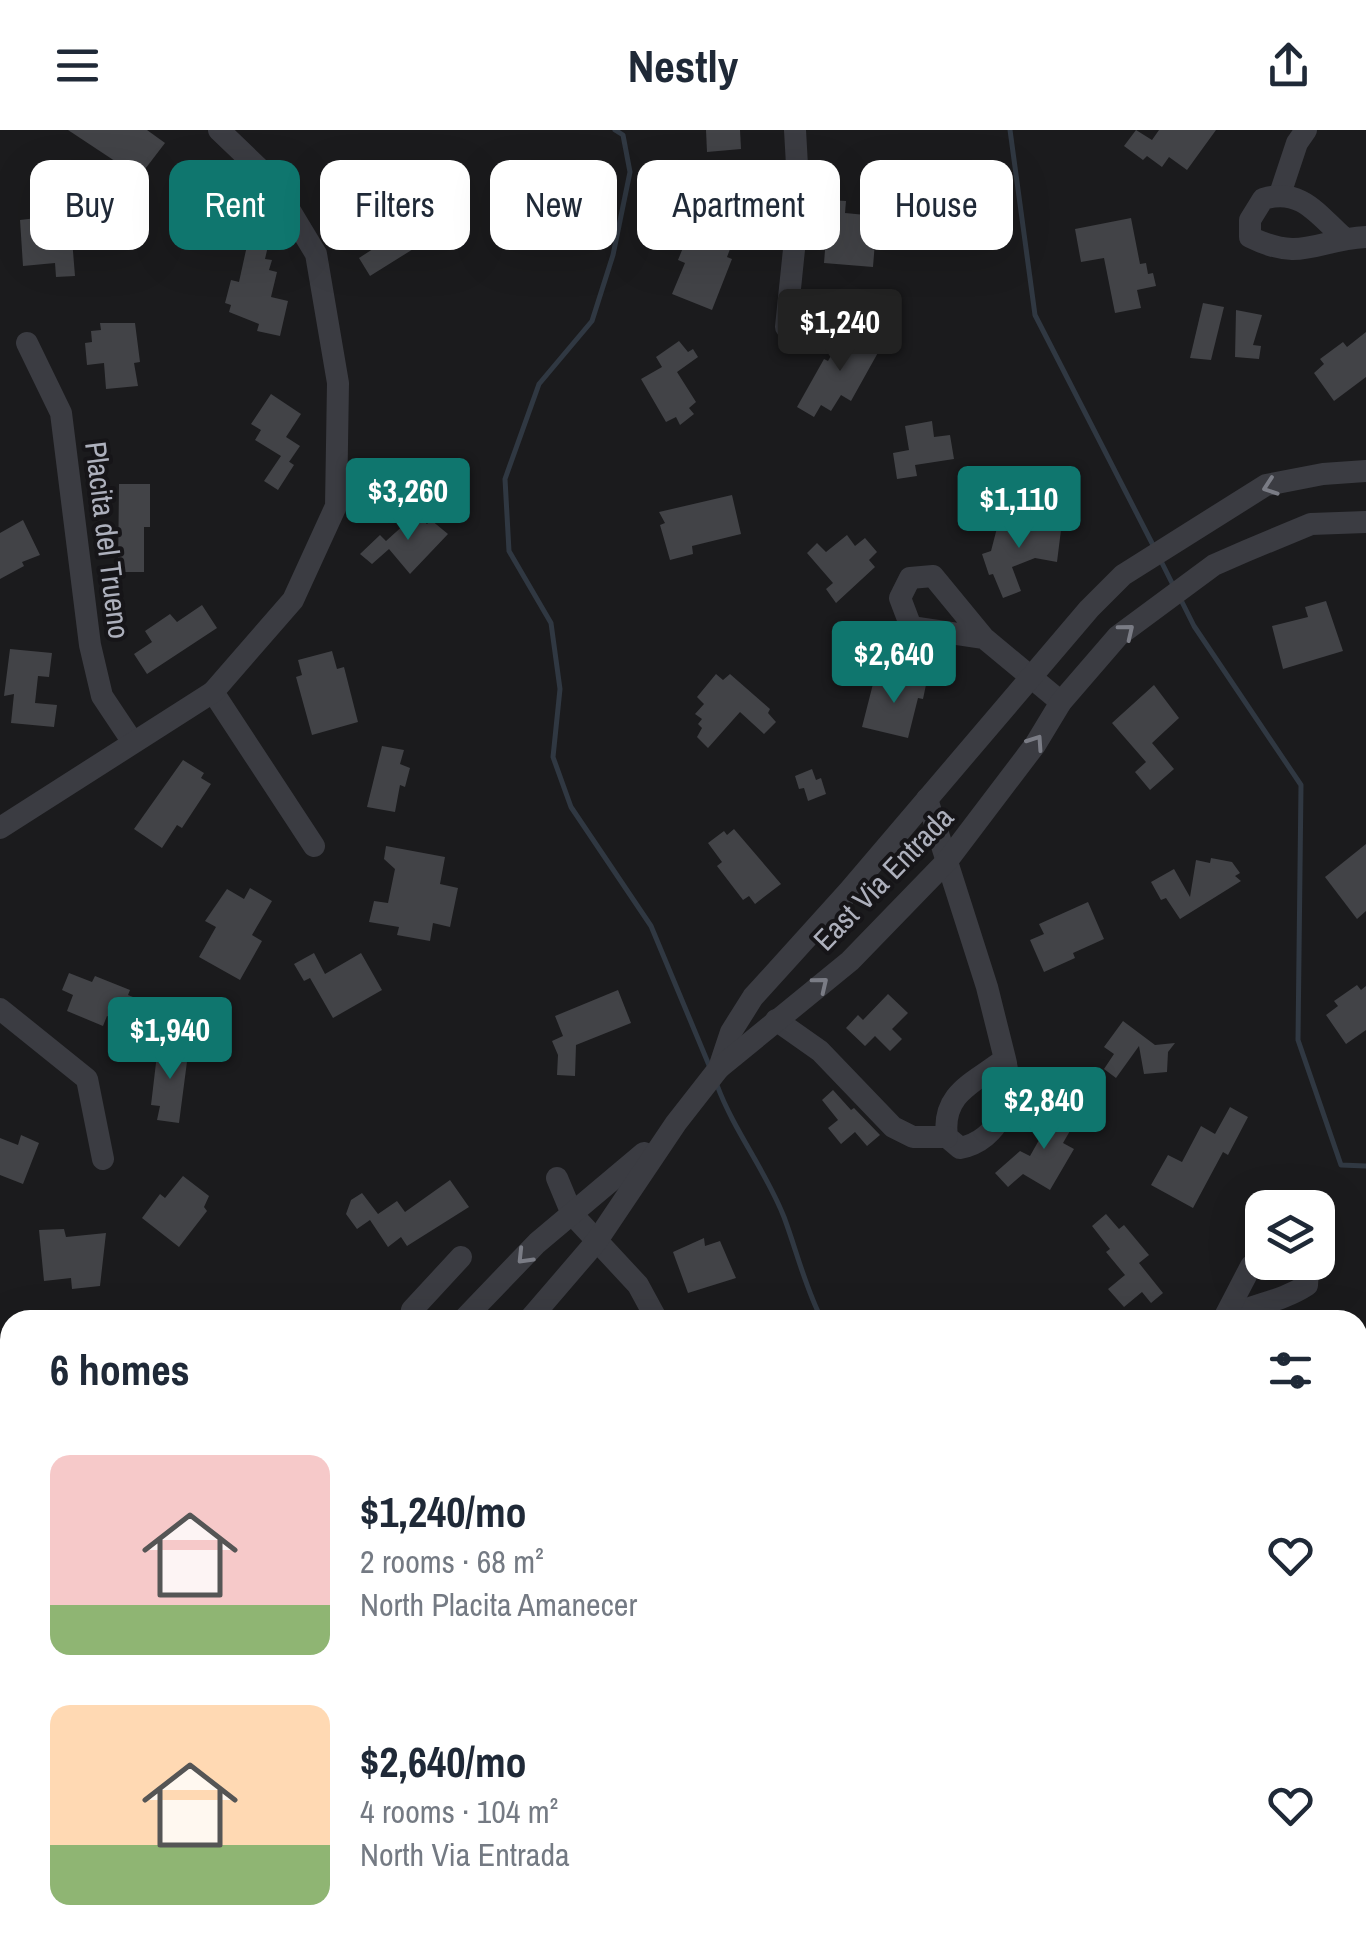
<!DOCTYPE html>
<html lang="en">
<head>
<meta charset="utf-8">
<style>
	:root { --surface:#fff; --page:#f6f6f7; --text:#1f2937; --muted:#747a83; --accent:#0f766e }
	body { margin:0; font-family:"Archivo Narrow",sans-serif; background:var(--page); color:var(--text); height:100vh; display:flex; flex-direction:column; font-size:38px; white-space:nowrap }
	* { box-sizing:border-box; margin:0 }
	p { font-size:32px; color:var(--muted) }
	.icon { flex:none; width:55px; height:55px; fill:none; stroke:currentColor; stroke-width:2; stroke-linecap:round; stroke-linejoin:round }
	.map { position:relative; flex:1; overflow:hidden }
	.sheet { position:absolute; left:0px; top:1180px; width:1368px; height:642px; display:flex; flex-direction:column; background:var(--surface); border-radius:30px 30px 0 0; box-shadow:0 10px 40px #0002 }
	.sheet>* { flex:none }
	.hud { position:absolute; left:30px; top:30px; width:1308px; height:90px; display:flex; gap:20px }
	.fabs { position:absolute; left:1245px; top:1060px; display:grid; gap:20px }
	.fabs a { display:grid; place-items:center; width:90px; height:90px; border-radius:20px; background:var(--surface); box-shadow:0 10px 40px #0002; font-size:50px }
	.price { position:absolute; translate:-50% -85px; padding:0 22px; border-radius:10px; background:var(--accent); color:#fff; font-size:32px; line-height:65px; filter:drop-shadow(0 2px 5px #0008) }
	.price::after { content:''; position:absolute; left:50%; top:60px; width:30px; height:22px; margin-left:-15px; background:inherit; clip-path:polygon(0 0,100% 0,50% 100%) }
	.price.active { background:#222; color:#fff }
	ul { padding:0; list-style:none }
	li { display:flex; align-items:center; gap:30px; height:250px; padding:0 50px }
	li span { display:grid; place-items:center; flex:none; width:280px; height:200px; border-radius:20px; color:#555 }
	li>.icon { margin-inline-start:auto }
	span .icon { width:120px; height:120px; fill:#fffc; stroke-width:1 }
	li b { font-size:42px }
	h2 { display:flex; justify-content:space-between; align-items:center; height:120px; padding:0 50px; font-size:42px }
	.chip { padding:0 35px; border-radius:20px; background:var(--surface); box-shadow:0 10px 40px #0002; font-size:35px; line-height:90px }
	.chip.active { background:var(--accent); color:#fff }
	header { display:flex; justify-content:space-between; align-items:center; height:130px; padding:0 50px; background:var(--surface); font-size:45px; font-weight:800 }
	.map>svg:first-child { display:block }
	.lines { fill:none; stroke-linecap:round; stroke-linejoin:round }
	.stream { stroke:#303842; stroke-width:5 }
	.building { fill:#424347 }
	.minor { stroke:#3b3c42; stroke-width:22 }
	.oneway { stroke:#7a7c85 }
	.labels { text-anchor:middle; dominant-baseline:central; stroke-width:8; stroke-linejoin:round; paint-order:stroke }
	.street-label { font-size:30px; fill:#adb0bc; stroke:#161518 }
</style>
</head>
<body>
<header><svg class="icon" aria-label="menu" viewBox="0 0 24 24"><path d="M4 6h16M4 12h16M4 18h16"/></svg>Nestly<svg class="icon" aria-label="share" viewBox="0 0 24 24"><path d="M12 15V3M7 8l5-5 5 5M5 13v7h14v-7"/></svg></header>
<div class="map">
<svg width="1366" height="1822" viewBox="0 0 1366 1822">
	<rect width="100%" height="100%" fill="#1b1b1d"/>
	<g class="lines">
		<g class="stream">
			<path d="M615,0l8,5 7,37 -17,83 -21,66 -53,63 -34,95 4,72 42,72 9,66 -7,68 18,50 80,119 60,144"/>
			<path d="M1010,0l25,185 119,232"/>
			<path d="M1161,431l13,26"/>
			<path d="M1179,466l15,30 107,159 -3,255 43,125 25,1"/>
			<path d="M717,955c17,46 49,86 67,132 13,35 21,70 38,103"/>
			<path d="M0,1226l10,11"/>
			<path d="M270,1812l5,10"/>
			<path d="M1029,1812l1,10"/>
		</g>
	</g>
	<g class="building">
		<path d="M68,0h79l18,13 -26,34z"/>
		<path d="M706,0h34l1,19 -34,3z"/>
		<path d="M1136,0l16,10 7,-10h57l-29,40 -18,-13 -7,10 -15,-11 -4,4 -19,-14z"/>
		<path d="M829,70l17,1 -1,12 21,2 -2,26 11,1 -2,25 -49,-4z"/>
		<path d="M374,73l3,5 8,-5 9,15 5,-3 19,31 -48,30 -11,-18 17,-11 -18,-29z"/>
		<path d="M70,84l5,62 -19,1 -1,-14 -32,3 -3,-46z"/>
		<path d="M1131,88l9,46 6,-1 2,11 5,-1 3,13 -19,4 4,18 -26,5 -11,-55 -23,4 -6,-33z"/>
		<path d="M722,101l13,5 -8,21 5,2 -20,51 -40,-16 13,-31 -7,-3 11,-27 28,11z"/>
		<path d="M248,111l20,5 -3,13 7,1 -3,10 8,2 -6,25 17,4 -8,35 -23,-5 2,-7 -30,-12 2,-7 -6,-2 6,-23 8,2z"/>
		<path d="M1203,173l21,4 -13,53 -21,-2z"/>
		<path d="M1236,180l26,5 -9,30 8,1 -2,13 -24,-2z"/>
		<path d="M100,193h35l5,39 -6,1 4,23 -32,3 -2,-26 -17,2 -2,-22 7,-1 -1,-11 10,-1z"/>
		<path d="M846,199l34,20 -29,52 -10,-6 -10,16 -10,-6 -7,12 -17,-10 27,-48 4,2z"/>
		<path d="M1366,202v45l-32,24 -20,-28 10,-9 -4,-5 23,-17 4,5z"/>
		<path d="M679,211l9,11 5,-3 5,8 -21,15 19,30 -7,6 5,6 -14,11 -4,-8 -10,5 -25,-43 21,-12 -6,-10z"/>
		<path d="M271,264l30,20 -15,23 14,9 -11,16 -7,-5 12,8 -16,25 -14,-9 17,-25 -26,-16 6,-10 -10,-6z"/>
		<path d="M932,291l2,16 16,-2 4,24 -39,6 2,11 -20,3 -4,-26 16,-3 -4,-24z"/>
		<path d="M119,354h31v43h-6v45h-26z"/>
		<path d="M732,365l9,39 -49,12 1,8 -23,6 -10,-35 5,-2 -6,-11z"/>
		<path d="M416,384l11,10 4,-4 17,14 -38,40 -21,-25 -17,15 -12,-10 20,-19 6,6z"/>
		<path d="M1012,389l49,11 -4,32 -22,-4 -23,9 9,24 -18,7 -10,-24 -4,1 -7,-21 9,-3 6,-23z"/>
		<path d="M23,390l17,35 -18,7 2,4 -24,13v-46z"/>
		<path d="M847,405l8,11 10,-8 12,14 -8,8 6,7 -39,36 -10,-14 7,-6 -26,-30 10,-10 9,9z"/>
		<path d="M1326,471l17,50 -60,18 -11,-43 36,-9 -3,-10z"/>
		<path d="M202,475l15,23 -70,46 -13,-20 18,-12 -7,-11 25,-17 7,8z"/>
		<path d="M10,519l42,4 -3,24 -11,-1 -3,27 22,2 -3,22 -43,-4 3,-29 -10,2z"/>
		<path d="M332,521l5,18 7,-2 14,55 -46,13 -16,-58 6,-2 -4,-15z"/>
		<path d="M716,544l7,6 7,-6 40,35 -2,4 8,9 -12,12 -24,-22 -32,36 -11,-11 5,-9 -4,-4 4,-5 -7,-5 9,-10 -7,-7z"/>
		<path d="M906,545l21,5 -4,19 -5,-1 -10,40 -46,-11 12,-47 29,7z"/>
		<path d="M1154,555l25,33 -27,25 22,26 -24,21 -15,-18 11,-10 -34,-39z"/>
		<path d="M382,616l22,4 -4,14 10,4 -5,19 -5,-2 -5,27 -28,-5z"/>
		<path d="M183,630l21,13 -3,5 10,6 -29,44 -5,-3 -15,23 -28,-19z"/>
		<path d="M812,639l4,11 5,-2 5,16 -18,7 -4,-13 -5,1 -4,-13z"/>
		<path d="M734,699l47,55 -26,20 -6,-8 -6,4 -26,-34 5,-4 -14,-19 16,-12 3,4z"/>
		<path d="M1366,714v67l-9,8 -32,-42z"/>
		<path d="M386,716l59,11 -5,27 18,4 -8,39 -17,-4 -3,18 -33,-6 2,-8 -30,-5 5,-21 14,2 7,-34 -11,-10z"/>
		<path d="M1211,728l21,4 8,11 -5,3 6,5 -61,38 -14,-21 -5,2 -10,-18 23,-13 16,28 6,-37 14,3z"/>
		<path d="M250,758l22,13 -20,34 10,6 -22,39 -41,-23 17,-30 -11,-6 22,-32 17,10z"/>
		<path d="M1088,772l16,37 -31,14 2,5 -31,14 -14,-32 14,-6 -5,-10z"/>
		<path d="M314,823l11,21 36,-21 21,37 -49,28 -23,-40 -6,3 -10,-17z"/>
		<path d="M69,843l23,9 3,-6 35,14 -2,5 15,6 -4,13 -9,-4 -5,13 -18,-7 -4,10 -36,-15 6,-16 -11,-5z"/>
		<path d="M1357,855l4,5 5,-4v44l-20,14 -20,-29 12,-9 -4,-5z"/>
		<path d="M618,860l13,33 -55,22 -1,31 -18,-1 1,-20 -6,-14 11,-5 -8,-20z"/>
		<path d="M888,864l20,19 -16,16 10,10 -12,12 -15,-15 -10,10 -19,-18 12,-13 5,5z"/>
		<path d="M1123,891l32,24 20,-2 -7,9 -1,20 -23,2 -5,-28 -23,32 -12,-9 10,-15 -10,-7z"/>
		<path d="M172,913l14,2 -1,9h3l-9,69 -22,-3 3,-14 -9,-1 7,-59 13,2z"/>
		<path d="M833,960l18,20 3,-2 26,27 -13,11 -12,-14 -14,12 -13,-16 10,-8 -16,-20z"/>
		<path d="M1054,973l24,14 -15,26 11,6 -24,41 -27,-16 -15,13 -13,-14 25,-22 10,5 13,-23 -5,-2z"/>
		<path d="M1230,977l18,10 -20,38 -5,-3 -30,56 -42,-23 17,-30 14,7 19,-36 14,8z"/>
		<path d="M21,1005l18,8 -16,41 -23,-9v-37l18,7z"/>
		<path d="M183,1046l26,20 -5,11 3,4 -28,36 -37,-29 18,-24 5,4z"/>
		<path d="M450,1050l19,27 -62,39 -6,-9 -13,10 -18,-27 -13,9 -11,-15 5,-14 11,-7 16,21 19,-13 8,11z"/>
		<path d="M1106,1084l13,15 5,-4 25,30 -10,8 24,30 -12,10 -9,-11 -18,15 -16,-18 17,-14 -19,-23 4,-3 -18,-23z"/>
		<path d="M64,1099l2,8 40,-4 -6,53 -28,3 -1,-11 -27,3 -5,-51z"/>
		<path d="M704,1108l1,8 15,-5 16,37 -48,15 -15,-41z"/>
	</g>
	<g class="lines">
		<g class="minor">
			<path d="M1280,64l17,-51 9,-13"/>
			<path d="M1344,108c-26,-23 -43,-51 -81,-39l-13,21v17c52,26 67,2 116,0"/>
			<path d="M786,197l13,-126 -4,-71"/>
			<path d="M27,213l34,70 29,232 12,51 30,45"/>
			<path d="M984,508l-73,-11 -11,-29 10,-20 23,-2 51,62 77,64"/>
			<path d="M213,562l101,154"/>
			<path d="M927,669l60,188 18,72c10,39 -5,81 -45,89l-13,-11c-6,-44 27,-54 58,-78"/>
			<path d="M0,698l213,-136 80,-92 43,-94 2,-123 -22,-129 -44,-73 -53,-51"/>
			<path d="M0,879l87,70 16,80"/>
			<path d="M776,890l44,31 73,76 20,10h34"/>
			<path d="M719,938l12,-36 22,-35 96,-106 240,-282 34,-34 143,-90 57,-11 43,-3"/>
			<path d="M557,1048l15,36 66,71 19,35"/>
			<path d="M1225,1188c28,-14 56,-16 82,-33l1,-15 -6,-8"/>
			<path d="M410,1190l2,-10 49,-53"/>
			<path d="M463,1190l74,-77 107,-90"/>
			<path d="M529,1190l67,-78 80,-119 43,-55 131,-107 97,-100 88,-116 26,-43 57,-66 96,-71 32,-14 65,-27 55,-2"/>
			<path d="M1223,1190l28,-54 11,-5"/>
			<path d="M1358,1560l8,-2"/>
			<path d="M0,1791l11,31"/>
			<path d="M306,1812l1,10"/>
			<path d="M360,1812v10"/>
			<path d="M811,1812l13,10"/>
			<path d="M1295,1812l3,10"/>
			<path d="M1329,1812l4,10"/>
			<path d="M852,1822l12,-10"/>
		</g>
	</g>
	<defs><path id="oneway-chevron" d="M-2-3.5L2.5 0L-2 3.5" fill="none" stroke-width="1.6" stroke-linecap="round" stroke-linejoin="round" transform="scale(2.5)"/></defs>
	<g class="oneway">
		<use href="#oneway-chevron" transform="translate(1270 357) rotate(161)"/>
		<use href="#oneway-chevron" transform="translate(1127 501) rotate(-39)"/>
		<use href="#oneway-chevron" transform="translate(1036 612) rotate(-56)"/>
		<use href="#oneway-chevron" transform="translate(821 854) rotate(-39)"/>
		<use href="#oneway-chevron" transform="translate(524 1127) rotate(134)"/>
	</g>
	<g class="labels">
		<g class="street-label">
			<text transform="translate(108 410) rotate(83)">Placita del Trueno</text>
			<text transform="translate(883 748) rotate(-46)">East Via Entrada</text>
		</g>
	</g>
</svg>
<div class="fabs">
<a><svg class="icon" aria-label="layers" viewBox="0 0 24 24"><path d="M12 4l9 5-9 5-9-5zM3 14l9 5 9-5"/></svg></a>
</div>
<b class="price active" style="left:840px;top:244px">$1,240</b>
<b class="price" style="left:408px;top:413px">$3,260</b>
<b class="price" style="left:1019px;top:421px">$1,110</b>
<b class="price" style="left:894px;top:576px">$2,640</b>
<b class="price" style="left:170px;top:952px">$1,940</b>
<b class="price" style="left:1044px;top:1022px">$2,840</b>
<div class="hud">
<a class="chip">Buy</a>
<a class="chip active">Rent</a>
<a class="chip">Filters</a>
<a class="chip">New</a>
<a class="chip">Apartment</a>
<a class="chip">House</a>
</div>
<section class="sheet">
<h2>6 homes<svg class="icon" aria-label="filters" viewBox="0 0 24 24"><path d="M4 7h16M4 17h16"/><circle cx="9" cy="7" r="2"/><circle cx="15" cy="17" r="2"/></svg></h2>
<ul>
<li><span style="background:linear-gradient(#f6c9c9 75%,#8fb573 0)"><svg class="icon" aria-label="home" viewBox="0 0 24 24"><path d="M3 11l9-7 9 7M6 9v11h12V9"/></svg></span><div><b>$1,240/mo</b><p>2 rooms · 68 m²</p><p>North Placita Amanecer</p></div><svg class="icon" aria-label="heart" viewBox="0 0 24 24"><path d="M12 20l-8-8c-3-5 5-10 8-4 3-6 11-1 8 4z"/></svg></li>
<li><span style="background:linear-gradient(#ffd9b3 70%,#8fb573 0)"><svg class="icon" aria-label="home" viewBox="0 0 24 24"><path d="M3 11l9-7 9 7M6 9v11h12V9"/></svg></span><div><b>$2,640/mo</b><p>4 rooms · 104 m²</p><p>North Via Entrada</p></div><svg class="icon" aria-label="heart" viewBox="0 0 24 24"><path d="M12 20l-8-8c-3-5 5-10 8-4 3-6 11-1 8 4z"/></svg></li>
</ul>
</section>
</div>
</body>
</html>
